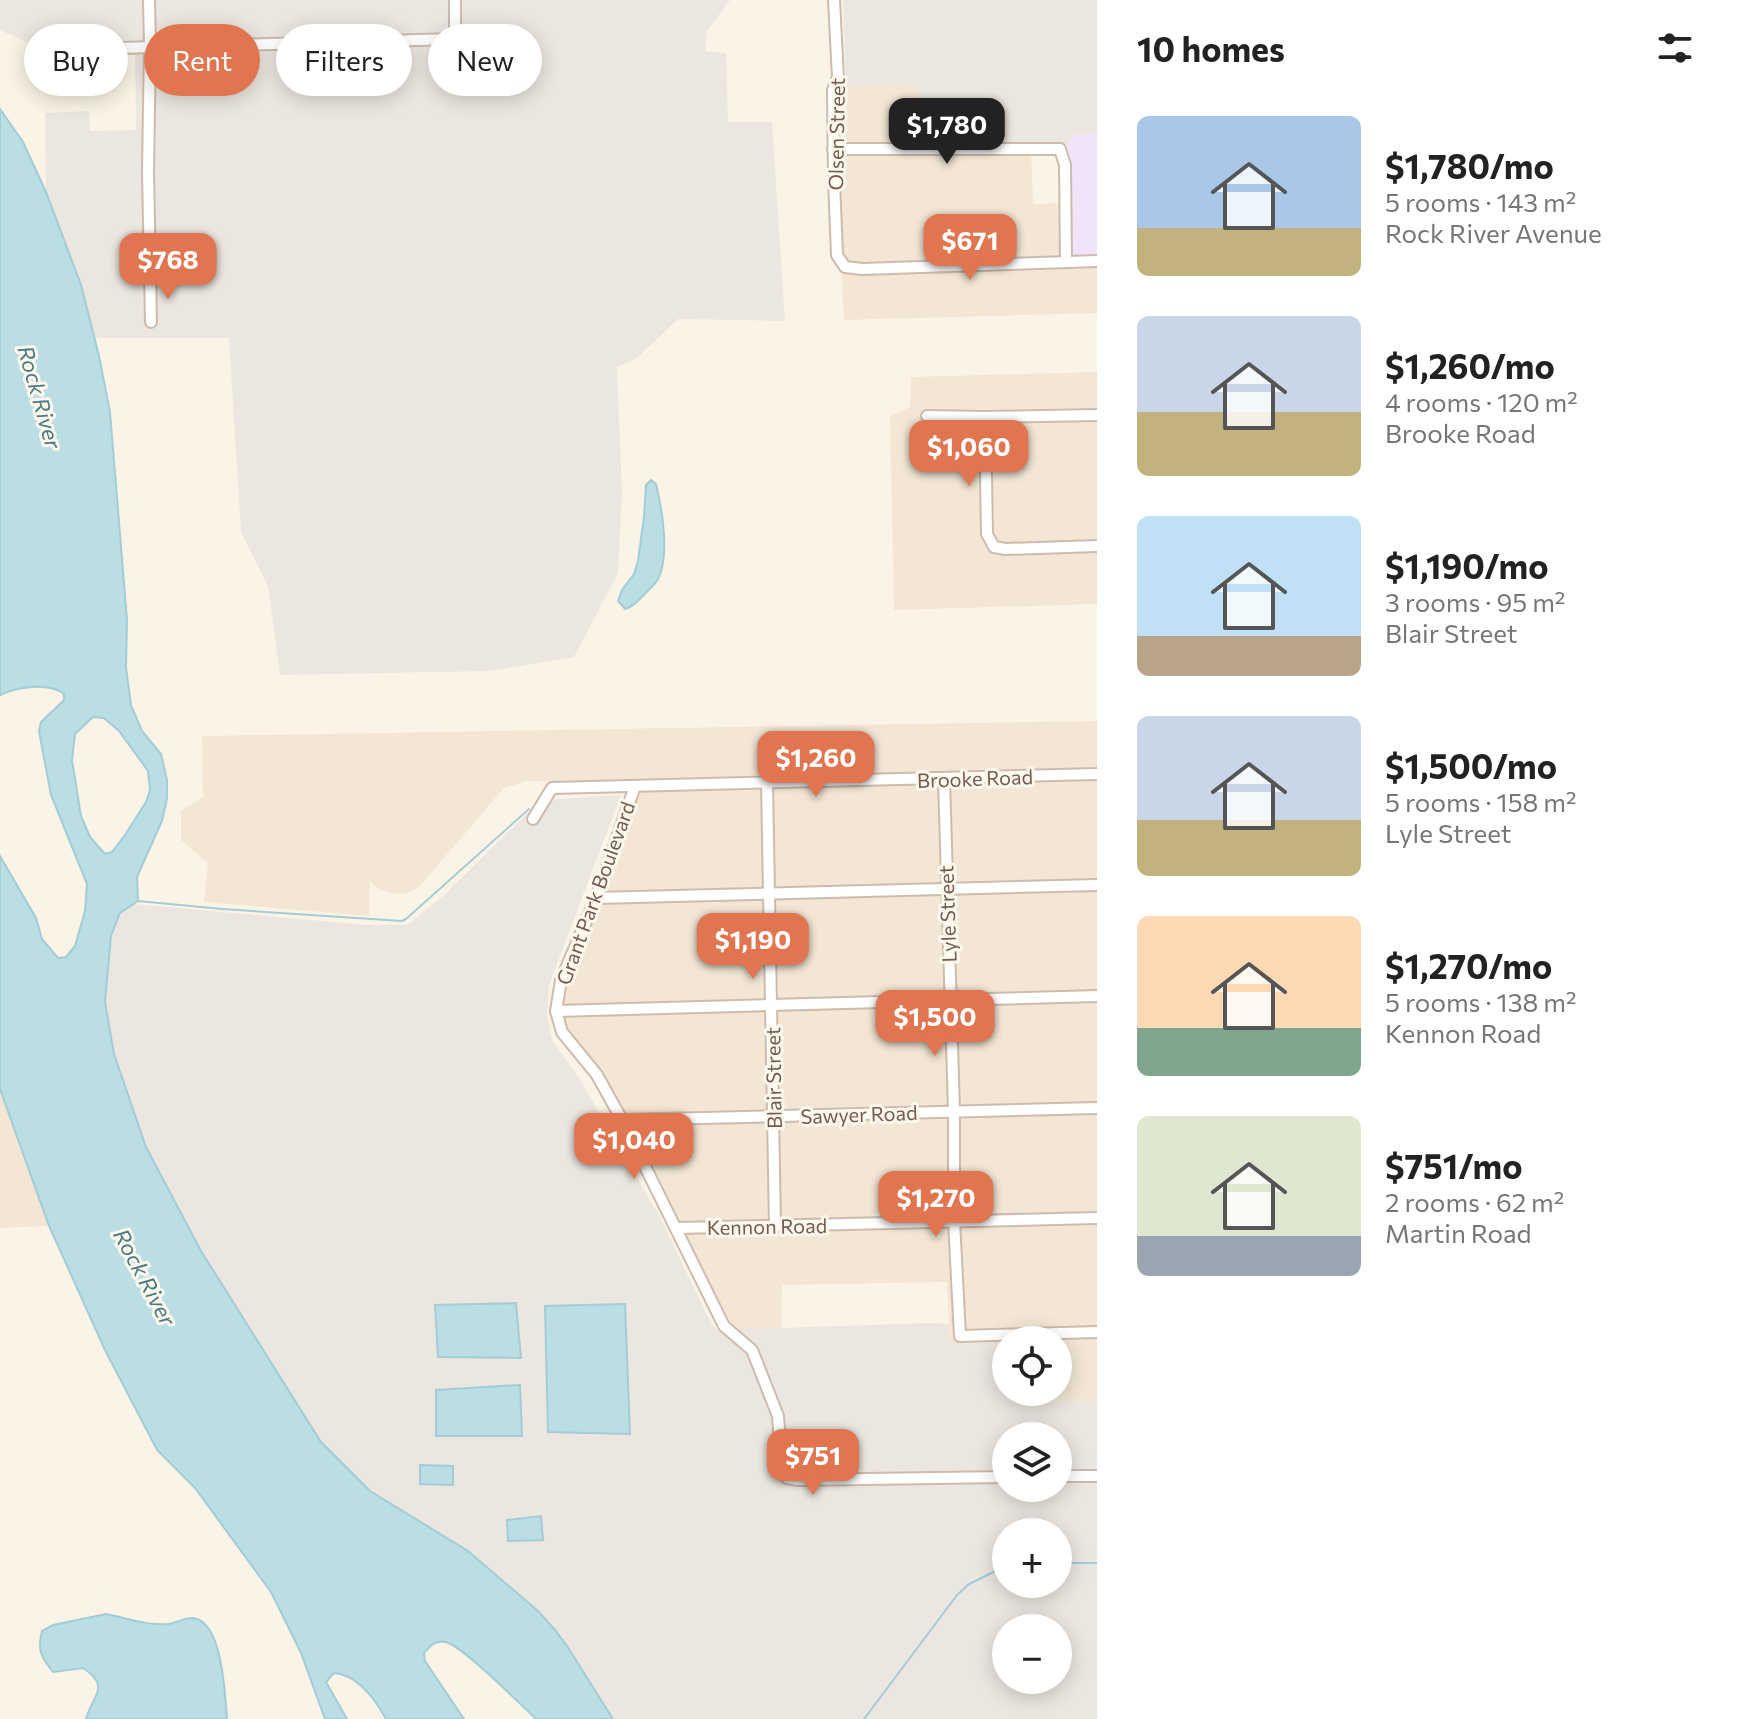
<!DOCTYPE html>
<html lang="en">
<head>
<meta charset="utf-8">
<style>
	:root { --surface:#fff; --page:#f6f6f6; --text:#222; --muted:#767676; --accent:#e07550 }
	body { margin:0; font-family:Commissioner,sans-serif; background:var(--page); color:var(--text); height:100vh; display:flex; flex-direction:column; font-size:30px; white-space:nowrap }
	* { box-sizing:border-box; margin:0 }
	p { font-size:26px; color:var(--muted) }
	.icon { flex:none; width:44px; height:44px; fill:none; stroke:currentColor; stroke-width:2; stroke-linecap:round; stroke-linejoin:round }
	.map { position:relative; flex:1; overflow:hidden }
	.details { display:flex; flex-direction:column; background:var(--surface); width:640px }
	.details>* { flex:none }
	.hud { position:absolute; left:24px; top:24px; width:760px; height:72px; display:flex; gap:16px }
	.controls { position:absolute; left:992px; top:1326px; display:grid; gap:16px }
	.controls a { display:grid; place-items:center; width:80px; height:80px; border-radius:50%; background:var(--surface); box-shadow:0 4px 20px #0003; font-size:40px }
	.price { position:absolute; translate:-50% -68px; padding:0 18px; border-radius:16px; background:var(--accent); color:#fff; font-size:26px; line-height:52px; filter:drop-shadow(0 2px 4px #0008) }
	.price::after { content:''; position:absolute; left:50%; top:48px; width:24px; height:18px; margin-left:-12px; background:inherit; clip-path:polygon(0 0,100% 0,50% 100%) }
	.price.current { background:#222; color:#fff }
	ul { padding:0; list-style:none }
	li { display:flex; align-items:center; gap:24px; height:200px; padding:0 40px }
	li span { display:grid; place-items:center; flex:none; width:224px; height:160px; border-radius:12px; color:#555 }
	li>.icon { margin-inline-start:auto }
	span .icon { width:96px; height:96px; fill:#fffc; stroke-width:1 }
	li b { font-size:34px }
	h2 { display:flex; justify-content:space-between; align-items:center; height:96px; padding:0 40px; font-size:34px }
	.tag { padding:0 28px; border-radius:36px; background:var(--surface); box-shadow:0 4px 20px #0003; font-size:28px; line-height:72px }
	.tag.current { background:var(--accent); color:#fff }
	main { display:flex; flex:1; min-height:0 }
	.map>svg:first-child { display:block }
	.residential { fill:#f3e6d5 }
	.industrial { fill:#ece6e0; fill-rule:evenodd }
	.education { fill:#f1e3f8 }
	.water { fill:#bbdde4; stroke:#a2ccd6; stroke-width:2; fill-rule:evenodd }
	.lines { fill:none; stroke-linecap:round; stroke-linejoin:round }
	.stream { stroke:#a2ccd6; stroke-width:2 }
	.minor-casing { stroke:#cdbcad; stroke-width:14 }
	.minor { stroke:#fff; stroke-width:10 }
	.labels { text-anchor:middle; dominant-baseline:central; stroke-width:6; stroke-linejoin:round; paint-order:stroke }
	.street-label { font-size:20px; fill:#745b4c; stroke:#fef8ec }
	.water-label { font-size:22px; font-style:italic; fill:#477a86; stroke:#fef8ec }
</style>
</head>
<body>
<main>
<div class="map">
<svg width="1097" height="1719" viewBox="0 0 1097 1719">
	<rect width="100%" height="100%" fill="#fbf4e6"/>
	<g class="residential">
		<path d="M920,84v61l111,7 2,52 28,-1v66l36,-1v45l-253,7 -8,-160 10,-73z"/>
		<path d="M1097,372v232l-203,6 -4,-194 20,-9 1,-30z"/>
		<path d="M1097,721v680l-53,1v-10h14v-52h-52v2l-56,1 -3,-61 -165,3 -1,50h-38l-14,-9 -99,-198 -62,-96 -5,-11 -2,-16 6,-26 71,-184 4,-3 1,-10 -116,-1 -23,7 -84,98 -10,6 -13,2 -16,-4 -11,-8 -1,34 -165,-14 4,-39 -27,-23v-29l22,-14 -1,-61z"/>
		<path d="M0,1089l20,52 29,85 -49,2z"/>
	</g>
	<g class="industrial">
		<path d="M0,0h730l-23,31 -2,20 21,2 2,69h44l13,199 -107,-2 -41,39 -20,9 5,126 -4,80 -44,84 -84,14 -210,4 -12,-89 -27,-54 -12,-194h-135l-13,-53 -35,-93 -1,-79 44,-2 1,20 46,-1 -1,-79 -84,2 -51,-23z"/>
		<path d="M843,0h254v133l-23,2 -8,10h-146l-1,-61 -73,3z"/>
		<path d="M621,795l-72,190 -2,30 5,25 27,38 83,143 46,96 9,13 216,-7 16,1 1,19 56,-1v50h38v10l53,-1v318h-484l-46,-73 -12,-16 -17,-19 -70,-60 -98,-60 -49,-49 -120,-191 -35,-63 -1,-6 -19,-35 -32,-93 -9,-52 6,-66 9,-23 14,-9 232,21h41l37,-30 97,-95zM1006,1436h52v52h-52zM1006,1532h52v52h-52zM1006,1628h52v52h-52z"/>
	</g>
	<path class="education" d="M1097,133v124h-28l1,-102 -4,-10 8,-10z"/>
	<g class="water">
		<path d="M0,109l23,33 23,50 35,93 18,71 11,56 17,208 -1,48 5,37 11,26 19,23 6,26v19l-5,22 -25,56 1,24 -18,12 -9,23 -6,66 9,52 32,93 55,104 120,191 49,49 98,60 70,60 17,19 12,16 46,73h-77c-15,-14 -75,-75 -91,-77 -10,-2 -15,4 -21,11l1,8 39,58h-78c-11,-20 -28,-44 -52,-46l-8,9 21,37h-22l-24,-66 -30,-61 -76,-104 -38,-38 -52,-100 -56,-124 -49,-137v-233l36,62 6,21 16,19 8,-1 9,-11 10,-35 2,-27 -36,-89 -12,-64 2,-9 23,-22v-6c-16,-12 -47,-7 -64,1zM93,717l11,1 15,13 29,40 2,19 -4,12 -21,33 -13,17 -7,2 -15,-17 -9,-21 -9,-56 3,-26z"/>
		<path d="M651,480l5,4c6,24 14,72 2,95 -3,6 -9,10 -13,15 -7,6 -11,13 -20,15l-7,-8 4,-11 12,-16 4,-13 6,-44 2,-32z"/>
		<path d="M516,1303l5,55 -83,-1 -3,-52z"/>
		<path d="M625,1304l5,130 -82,-2 -3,-126z"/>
		<path d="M520,1385l2,51h-86v-46z"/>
		<path d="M420,1465l33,1v19l-33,-1z"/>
		<path d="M541,1516l2,24 -35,1 -1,-21z"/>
		<path d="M106,1614c20,4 42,12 62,10 8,-1 16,-6 24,-6 31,1 33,79 35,101h-141c6,-23 26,-32 -3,-51l-30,4c-12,-15 -16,-22 -11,-41l11,-6z"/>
	</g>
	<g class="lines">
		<g class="stream">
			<path d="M138,901l84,8 180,12 4,-2 123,-110"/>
			<path d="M1058,1563h39"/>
			<path d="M864,1719l93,-124 12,-11 37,-18"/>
		</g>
		<defs>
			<g id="minor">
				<path d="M149,0l1,46 -2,125 3,151"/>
				<path d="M834,0l4,78 -5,12 1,91 3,74 8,12 17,2 235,-8"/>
				<path d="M84,49l371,-10v-39"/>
				<path d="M833,149h227l5,16 1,97"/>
				<path d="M927,416l58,1 112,-2"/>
				<path d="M985,417l2,117 7,13 11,2 92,-3"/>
				<path d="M770,738l-3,45 8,443"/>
				<path d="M944,779l10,332v110l6,115 137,-4"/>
				<path d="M635,786l-39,112 -35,82 -5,31 6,21 35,43 25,45 102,206 28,24 26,66 4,52 5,10 10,2 209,-3"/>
				<path d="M533,819l19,-31 545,-14"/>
				<path d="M596,898l501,-13"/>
				<path d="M556,1011l541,-15"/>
				<path d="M622,1120l475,-12"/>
				<path d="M676,1228l421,-10"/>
				<path d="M1058,1476h39"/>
			</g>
		</defs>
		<use href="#minor" class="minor-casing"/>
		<use href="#minor" class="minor"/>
	</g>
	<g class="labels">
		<g class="street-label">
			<text transform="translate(836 134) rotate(-89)">Olsen Street</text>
			<text transform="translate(975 778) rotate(-2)">Brooke Road</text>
			<text transform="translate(595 893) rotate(-70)">Grant Park Boulevard</text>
			<text transform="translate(947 914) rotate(-92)">Lyle Street</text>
			<text transform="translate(773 1078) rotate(-91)">Blair Street</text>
			<text transform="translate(859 1114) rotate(-2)">Sawyer Road</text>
			<text transform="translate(767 1226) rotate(-1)">Kennon Road</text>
		</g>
		<g class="water-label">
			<text transform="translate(40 397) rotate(74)">Rock River</text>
			<text transform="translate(145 1277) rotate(62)">Rock River</text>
		</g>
	</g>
</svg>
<div class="controls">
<a><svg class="icon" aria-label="locate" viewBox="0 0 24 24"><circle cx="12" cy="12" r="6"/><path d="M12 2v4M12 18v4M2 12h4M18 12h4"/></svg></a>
<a><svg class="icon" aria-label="layers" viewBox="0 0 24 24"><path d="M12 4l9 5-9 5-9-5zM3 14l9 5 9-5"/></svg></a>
<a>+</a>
<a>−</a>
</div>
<b class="price current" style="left:947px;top:166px">$1,780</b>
<b class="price" style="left:970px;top:282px">$671</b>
<b class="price" style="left:168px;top:301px">$768</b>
<b class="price" style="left:969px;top:488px">$1,060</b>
<b class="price" style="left:816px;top:799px">$1,260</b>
<b class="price" style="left:753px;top:981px">$1,190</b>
<b class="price" style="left:935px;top:1058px">$1,500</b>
<b class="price" style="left:634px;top:1181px">$1,040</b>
<b class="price" style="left:936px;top:1239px">$1,270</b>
<b class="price" style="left:813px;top:1497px">$751</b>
<div class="hud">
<a class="tag">Buy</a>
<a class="tag current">Rent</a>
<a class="tag">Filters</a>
<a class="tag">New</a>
</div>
</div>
<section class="details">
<h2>10 homes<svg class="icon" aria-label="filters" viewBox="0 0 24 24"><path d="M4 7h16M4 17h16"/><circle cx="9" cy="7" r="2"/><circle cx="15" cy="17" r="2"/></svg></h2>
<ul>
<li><span style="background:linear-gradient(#a9c7e8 70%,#c2b280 0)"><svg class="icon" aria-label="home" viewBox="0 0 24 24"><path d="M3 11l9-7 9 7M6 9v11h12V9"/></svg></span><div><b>$1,780/mo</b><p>5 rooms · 143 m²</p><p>Rock River Avenue</p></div></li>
<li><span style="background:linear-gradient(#c9d6e8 60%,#c2b280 0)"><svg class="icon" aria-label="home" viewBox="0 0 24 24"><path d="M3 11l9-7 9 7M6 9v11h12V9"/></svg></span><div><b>$1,260/mo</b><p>4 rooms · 120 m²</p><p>Brooke Road</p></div></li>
<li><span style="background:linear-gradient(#bfe0f5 75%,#b9a48a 0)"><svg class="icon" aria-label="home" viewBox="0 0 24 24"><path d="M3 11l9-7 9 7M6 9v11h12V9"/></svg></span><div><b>$1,190/mo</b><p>3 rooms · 95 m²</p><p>Blair Street</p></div></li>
<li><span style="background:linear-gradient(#c9d6e8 65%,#c2b280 0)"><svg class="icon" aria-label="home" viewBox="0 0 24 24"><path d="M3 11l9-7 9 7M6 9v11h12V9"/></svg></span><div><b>$1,500/mo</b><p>5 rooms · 158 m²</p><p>Lyle Street</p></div></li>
<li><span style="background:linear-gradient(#ffd9b3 70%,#7fa58c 0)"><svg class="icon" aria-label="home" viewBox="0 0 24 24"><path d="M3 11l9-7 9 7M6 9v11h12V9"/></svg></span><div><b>$1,270/mo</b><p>5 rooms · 138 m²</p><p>Kennon Road</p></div></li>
<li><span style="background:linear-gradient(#dfe7d0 75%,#9aa5b1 0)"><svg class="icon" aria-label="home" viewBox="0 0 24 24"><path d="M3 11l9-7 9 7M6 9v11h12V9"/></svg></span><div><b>$751/mo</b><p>2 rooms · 62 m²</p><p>Martin Road</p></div></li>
</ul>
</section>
</main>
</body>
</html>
